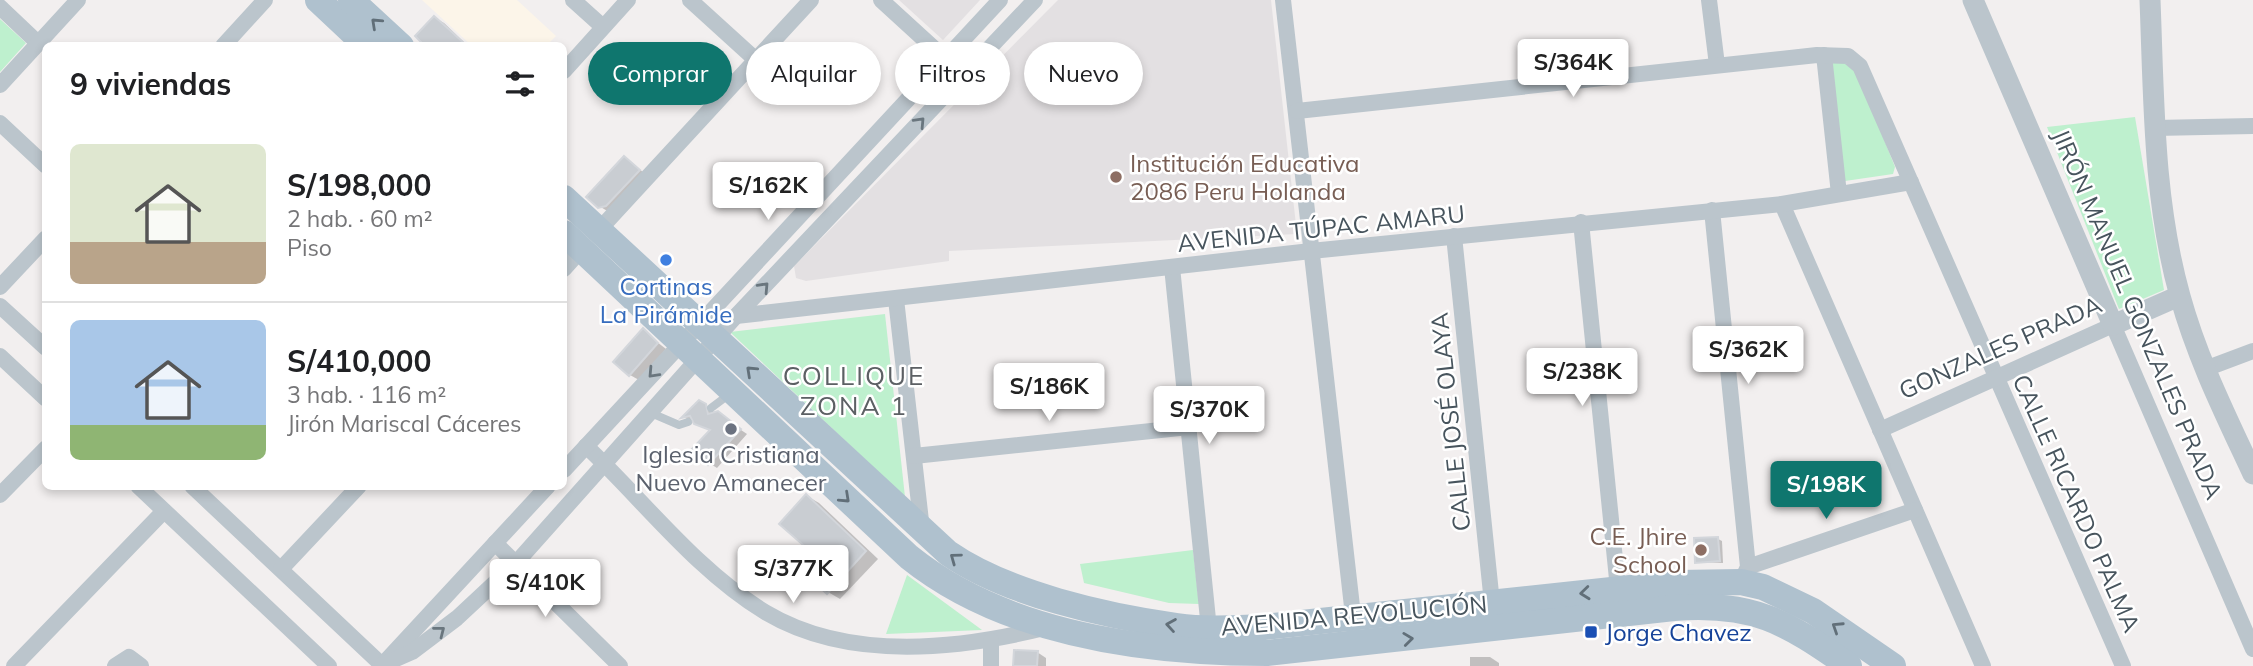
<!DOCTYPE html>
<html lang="es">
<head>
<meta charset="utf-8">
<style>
	:root { --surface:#fff; --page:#f2f2f2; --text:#202124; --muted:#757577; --line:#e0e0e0; --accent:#0f766e }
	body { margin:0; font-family:Mulish,sans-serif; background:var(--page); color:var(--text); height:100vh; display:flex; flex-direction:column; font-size:26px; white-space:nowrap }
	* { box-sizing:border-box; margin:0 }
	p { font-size:23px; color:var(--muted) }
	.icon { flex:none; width:38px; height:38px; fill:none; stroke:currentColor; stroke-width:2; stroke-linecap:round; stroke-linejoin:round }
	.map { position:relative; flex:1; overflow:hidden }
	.sheet { position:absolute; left:42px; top:42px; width:525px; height:448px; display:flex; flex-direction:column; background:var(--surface); border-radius:10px; box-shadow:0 4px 10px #0003 }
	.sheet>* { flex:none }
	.banner { position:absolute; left:588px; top:42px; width:665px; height:63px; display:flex; gap:14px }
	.price { position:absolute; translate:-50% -60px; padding:0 16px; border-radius:7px; background:#fff; color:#222; font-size:23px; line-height:46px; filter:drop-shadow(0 2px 4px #0008) }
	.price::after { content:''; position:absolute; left:50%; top:42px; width:21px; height:16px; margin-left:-10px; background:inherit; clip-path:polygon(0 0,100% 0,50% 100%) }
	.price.active { background:var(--accent); color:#fff }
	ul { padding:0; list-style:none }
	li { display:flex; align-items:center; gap:21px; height:175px; padding:0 28px }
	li+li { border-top:2px solid var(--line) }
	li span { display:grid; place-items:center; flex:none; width:196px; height:140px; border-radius:10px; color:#555 }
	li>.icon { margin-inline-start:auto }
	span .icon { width:84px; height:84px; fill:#fffc; stroke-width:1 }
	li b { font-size:30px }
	h2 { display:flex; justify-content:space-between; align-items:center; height:84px; padding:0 28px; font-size:30px }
	.pill { padding:0 24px; border-radius:32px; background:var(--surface); box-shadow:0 4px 10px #0003; font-size:24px; line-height:63px }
	.pill.active { background:var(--accent); color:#fff }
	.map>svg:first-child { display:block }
	.commercial { fill:#fcf5e9 }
	.education { fill:#e3e0e2 }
	.green { fill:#bef0ce }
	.shadow { fill:#0003 }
	.building { fill:#c9cdd2; stroke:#d3d6db; stroke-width:2 }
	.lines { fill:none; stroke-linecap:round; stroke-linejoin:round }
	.service { stroke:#bbc5cc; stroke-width:8 }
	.minor { stroke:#bbc5cc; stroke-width:16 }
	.tertiary { stroke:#bbc5cc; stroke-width:21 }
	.primary { stroke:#afc1ce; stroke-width:26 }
	.oneway { stroke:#616f79 }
	.oneway2 { stroke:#6a767e }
	.education-dot { fill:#8d6e63; stroke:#fff; stroke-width:2.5 }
	.shop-dot { fill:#3f7fe0; stroke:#fff; stroke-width:2.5 }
	.worship-dot { fill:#6b7280; stroke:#fff; stroke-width:2.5 }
	.transit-dot { fill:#1a4fb4; stroke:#fff; stroke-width:2.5 }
	.labels { text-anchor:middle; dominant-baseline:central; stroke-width:5; stroke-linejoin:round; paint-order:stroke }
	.education-label { font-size:24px; fill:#785e54; stroke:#fff; text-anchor:start }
	.street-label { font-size:24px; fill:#47545d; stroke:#fff }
	.shop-label { font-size:24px; fill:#366cbe; stroke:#fff }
	.worship-label { font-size:24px; fill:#5b616d; stroke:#fff }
	.transit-label { font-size:24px; fill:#164399; stroke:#fff; text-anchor:start }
	.neighbourhood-label { font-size:26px; letter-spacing:2px; fill:#5c6064; stroke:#fff }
</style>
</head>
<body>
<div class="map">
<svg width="2253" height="666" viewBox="0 0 2253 666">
	<rect width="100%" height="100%" fill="#f2efef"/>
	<path class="commercial" d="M422,0h95l39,36 -9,9h-76z"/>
	<g class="education">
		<path d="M899,0h81l-37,40z"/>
		<path d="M1058,0h213l26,234 -348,17v10l-143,20 -10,-3 -2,-12z"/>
	</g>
	<g class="green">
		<path d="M0,19l26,24 -26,29z"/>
		<path d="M1829,60h12l17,14 37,93 -2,7 -48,7z"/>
		<path d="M2135,117l29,173 -45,19 -72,-182z"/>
		<path d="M885,314l20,183 -175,-165z"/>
		<path d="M1193,550l6,54 -30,-1 -85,-20 -4,-19z"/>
		<path d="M907,575l75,55 -96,4z"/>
	</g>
	<g class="shadow">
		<path d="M435,18l9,5 24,23h-40z"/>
		<path d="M625,158l23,18 -39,36 -10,-6z"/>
		<path d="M643,331l23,18 -27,31 -9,-5z"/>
		<path d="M699,402l48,32 -30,34 -8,-5 2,-33 -28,-13z"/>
		<path d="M807,496l12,7 59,56 -38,40 -12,-7z"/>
		<path d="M1718,539l4,2 1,22 -26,-1z"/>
		<path d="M1037,652l9,6v8h-31z"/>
		<path d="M1470,657h20l9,6v3h-29z"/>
	</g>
	<g class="building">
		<path d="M434,16l18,16 15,14h-42l-10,-10z"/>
		<path d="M624,156l16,14 -34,36 -8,2 -12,-11z"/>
		<path d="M643,328l15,15 -29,33 -16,-14z"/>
		<path d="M699,400l7,4 2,10 10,-3 23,18 -33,36 -17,-15 19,-20 -16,-6 -4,-8 -9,2z"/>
		<path d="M806,494l60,57 -39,43 -30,-28 13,-15 -31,-27z"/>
		<path d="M1718,537l2,24 -25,2 -1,-25z"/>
		<path d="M1014,650l24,1 -1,15h-24z"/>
	</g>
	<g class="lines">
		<g class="service">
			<path d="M711,408l20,-15"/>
			<path d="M651,413l28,12 9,-3"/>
		</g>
		<g class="minor">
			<path d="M573,0l30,27"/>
			<path d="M690,0l66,60"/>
			<path d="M881,0l70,64"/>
			<path d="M1283,0l71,624"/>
			<path d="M1709,0l8,65"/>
			<path d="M0,7l38,36"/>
			<path d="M223,46l42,-46"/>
			<path d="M1824,55l15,139"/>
			<path d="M564,71l64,-71"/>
			<path d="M0,85l78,-85"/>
			<path d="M1297,111l520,-56 31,1 12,10 263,600"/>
			<path d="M0,123l46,43"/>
			<path d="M2155,128l98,-2"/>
			<path d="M1782,204l201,462"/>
			<path d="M1712,210l36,357 -7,15"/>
			<path d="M1581,222l37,367"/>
			<path d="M598,231l213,-231"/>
			<path d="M1454,236l38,367"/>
			<path d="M1172,267l37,362"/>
			<path d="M564,269l17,-19"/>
			<path d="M0,287l46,-49"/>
			<path d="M896,299l26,231"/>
			<path d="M0,306l46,42"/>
			<path d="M736,316l575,-65 471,-47 129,-22"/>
			<path d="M0,356l46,43"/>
			<path d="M2205,369l48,-18"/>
			<path d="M1880,430l233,-105 140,324"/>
			<path d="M586,446c58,55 110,124 179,166 82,49 190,38 279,16"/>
			<path d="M914,456l275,-29"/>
			<path d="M564,470l436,-470"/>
			<path d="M138,486l191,180"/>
			<path d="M192,486l190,179"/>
			<path d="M0,495l46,-47"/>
			<path d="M495,543l125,123"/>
			<path d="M1748,567l167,-57"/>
			<path d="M281,569l78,-83"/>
			<path d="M385,662l163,-176"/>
			<path d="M382,665l30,-13 45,-34 59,-55 220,-247 299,-316"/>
			<path d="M14,666l150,-155"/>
			<path d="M115,666l14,-9 12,9"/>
			<path d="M991,666v-25"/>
		</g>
		<g class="tertiary">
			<path d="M1973,0l140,325 66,-29"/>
			<path d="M2150,0c4,100 3,200 30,296 17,62 46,120 73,178"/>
		</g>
		<g class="primary">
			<path d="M318,0l49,46"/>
			<path d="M351,0l50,46"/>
			<path d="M564,198l384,355c59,41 158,63 229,73 29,4 58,2 87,1l413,-44 64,-1 22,5 50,24 80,55"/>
			<path d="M564,233l345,324c97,78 237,96 358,96l407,-45c79,-6 111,13 175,58"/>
		</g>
	</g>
	<defs><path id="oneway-chevron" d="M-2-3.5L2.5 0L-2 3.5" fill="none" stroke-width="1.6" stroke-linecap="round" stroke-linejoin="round" transform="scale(1.75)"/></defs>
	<g class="oneway">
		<use href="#oneway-chevron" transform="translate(376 23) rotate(-137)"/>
		<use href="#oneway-chevron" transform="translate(751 371) rotate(-137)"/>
		<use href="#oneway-chevron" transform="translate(845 498) rotate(43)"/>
		<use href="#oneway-chevron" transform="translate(955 558) rotate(-144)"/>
		<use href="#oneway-chevron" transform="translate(1585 593) rotate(174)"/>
		<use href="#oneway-chevron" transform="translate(1171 625) rotate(-171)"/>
		<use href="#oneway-chevron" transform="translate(1837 627) rotate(-147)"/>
		<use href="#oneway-chevron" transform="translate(1408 639) rotate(-7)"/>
	</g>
	<g class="oneway2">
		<use href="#oneway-chevron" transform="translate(920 122) rotate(-47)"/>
		<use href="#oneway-chevron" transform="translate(764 287) rotate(-47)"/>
		<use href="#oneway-chevron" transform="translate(653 373) rotate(133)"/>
		<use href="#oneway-chevron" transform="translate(440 631) rotate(-38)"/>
	</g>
	<g class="education-dot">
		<circle cx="1116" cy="177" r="7"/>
		<circle cx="1701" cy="550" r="7"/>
	</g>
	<circle class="shop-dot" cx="666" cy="260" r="7"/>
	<circle class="worship-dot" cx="731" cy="429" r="7"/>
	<rect class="transit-dot" x="1584" y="625" width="14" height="14" rx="3.5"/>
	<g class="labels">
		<g class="education-label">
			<text x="1130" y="163">Institución Educativa<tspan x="1130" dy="28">2086 Peru Holanda</tspan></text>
			<text x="1687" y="536" text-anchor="end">C.E. Jhire<tspan x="1687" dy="28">School</tspan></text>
		</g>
		<g class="street-label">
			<text transform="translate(1321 228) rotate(-6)">AVENIDA TÚPAC AMARU</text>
			<text transform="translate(2138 314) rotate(67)">JIRÓN MANUEL GONZALES PRADA</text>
			<text transform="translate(2000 347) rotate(-24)">GONZALES PRADA</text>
			<text transform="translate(1450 422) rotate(-96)">CALLE JOSÉ OLAYA</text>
			<text transform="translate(2077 503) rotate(66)">CALLE RICARDO PALMA</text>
			<text transform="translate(1354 615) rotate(-5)">AVENIDA REVOLUCIÓN</text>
		</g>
		<g class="shop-label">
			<text x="666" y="286">Cortinas<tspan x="666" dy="28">La Pirámide</tspan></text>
		</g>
		<g class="worship-label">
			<text x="731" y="454">Iglesia Cristiana<tspan x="731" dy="28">Nuevo Amanecer</tspan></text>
		</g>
		<g class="transit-label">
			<text x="1605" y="632">Jorge Chavez</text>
		</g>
		<g class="neighbourhood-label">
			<text x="854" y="375">COLLIQUE<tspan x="854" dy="30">ZONA 1</tspan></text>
		</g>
	</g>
</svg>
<b class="price" style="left:1573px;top:99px">S/364K</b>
<b class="price" style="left:768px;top:222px">S/162K</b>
<b class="price" style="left:1748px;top:386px">S/362K</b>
<b class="price" style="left:1582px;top:408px">S/238K</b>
<b class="price" style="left:1049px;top:423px">S/186K</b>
<b class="price" style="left:1209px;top:446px">S/370K</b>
<b class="price active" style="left:1826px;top:521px">S/198K</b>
<b class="price" style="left:793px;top:605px">S/377K</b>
<b class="price" style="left:545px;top:619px">S/410K</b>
<div class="banner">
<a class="pill active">Comprar</a>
<a class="pill">Alquilar</a>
<a class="pill">Filtros</a>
<a class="pill">Nuevo</a>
</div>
<section class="sheet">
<h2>9 viviendas<svg class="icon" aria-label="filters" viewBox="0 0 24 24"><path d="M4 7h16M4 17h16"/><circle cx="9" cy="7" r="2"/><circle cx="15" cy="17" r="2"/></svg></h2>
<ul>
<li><span style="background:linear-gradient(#dfe7d0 70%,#b9a48a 0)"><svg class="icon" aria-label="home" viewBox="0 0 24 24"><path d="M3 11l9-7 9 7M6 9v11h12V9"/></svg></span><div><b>S/198,000</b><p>2 hab. · 60 m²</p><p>Piso</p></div></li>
<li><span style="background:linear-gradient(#a9c7e8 75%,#8fb573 0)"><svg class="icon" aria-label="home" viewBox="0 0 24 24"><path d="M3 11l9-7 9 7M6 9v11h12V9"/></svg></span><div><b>S/410,000</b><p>3 hab. · 116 m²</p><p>Jirón Mariscal Cáceres</p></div></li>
</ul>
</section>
</div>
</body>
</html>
